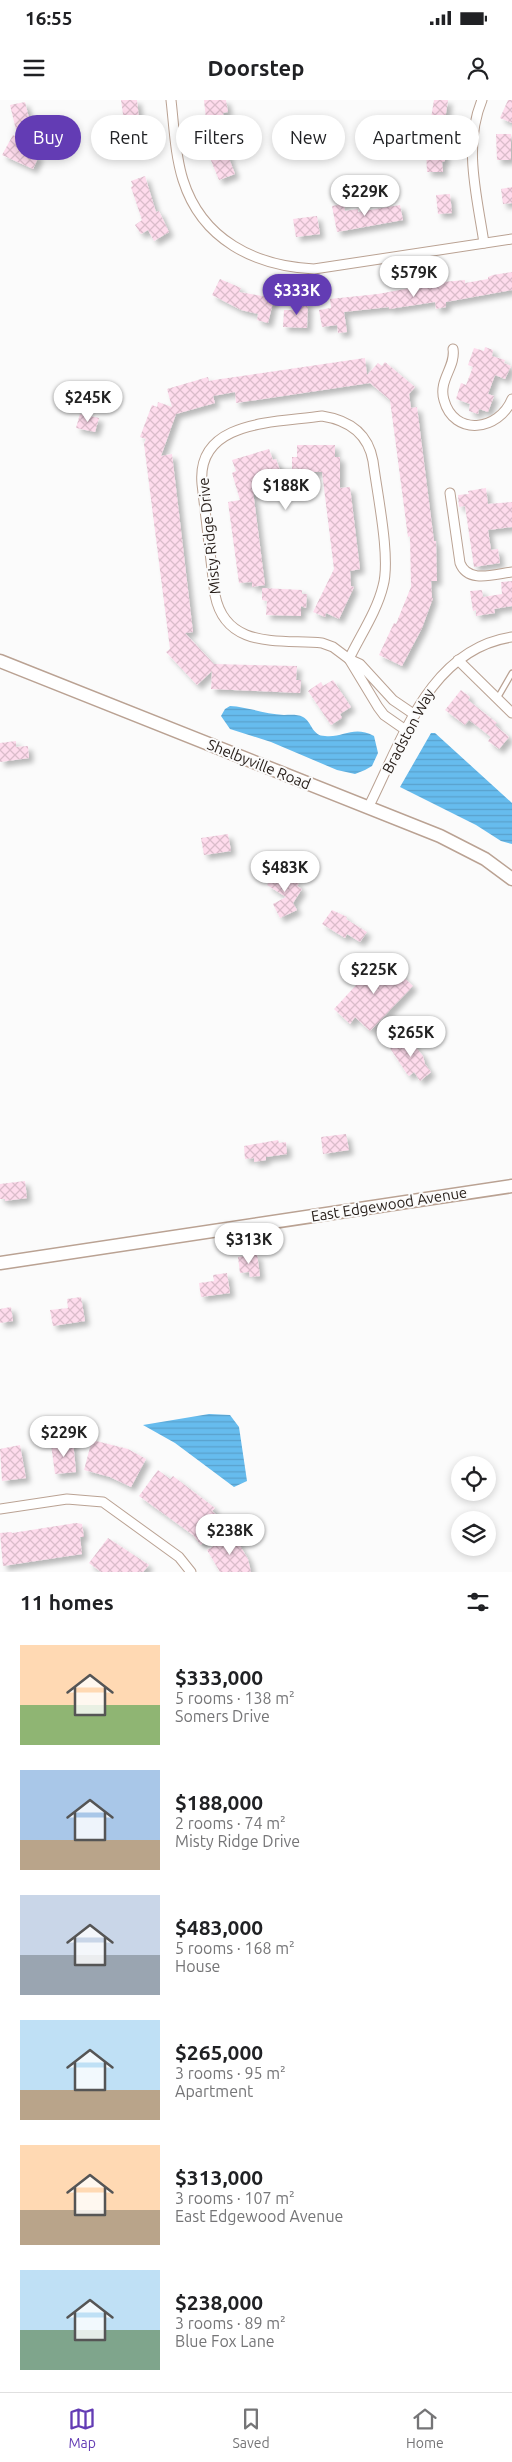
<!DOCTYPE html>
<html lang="en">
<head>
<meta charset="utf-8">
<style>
	:root { --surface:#fff; --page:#f2f2f2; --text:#202124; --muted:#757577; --line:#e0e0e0; --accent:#633cb4 }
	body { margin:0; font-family:Ubuntu,sans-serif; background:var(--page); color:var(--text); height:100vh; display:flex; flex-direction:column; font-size:19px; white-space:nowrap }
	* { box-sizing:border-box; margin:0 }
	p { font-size:16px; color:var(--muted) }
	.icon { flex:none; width:28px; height:28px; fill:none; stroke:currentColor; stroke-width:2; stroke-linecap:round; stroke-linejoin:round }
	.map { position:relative; height:1472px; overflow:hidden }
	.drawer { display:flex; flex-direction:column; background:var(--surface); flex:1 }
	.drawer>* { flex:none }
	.hud { position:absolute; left:15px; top:15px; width:482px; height:45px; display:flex; gap:10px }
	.controls { position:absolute; left:451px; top:1356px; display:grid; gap:10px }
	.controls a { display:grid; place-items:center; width:45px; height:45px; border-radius:50%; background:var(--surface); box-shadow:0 2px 8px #0003; font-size:25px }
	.price { position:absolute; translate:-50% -42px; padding:0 11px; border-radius:18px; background:#fff; color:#222; font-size:16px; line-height:32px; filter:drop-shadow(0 1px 2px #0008) }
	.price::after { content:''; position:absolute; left:50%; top:30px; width:15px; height:11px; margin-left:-8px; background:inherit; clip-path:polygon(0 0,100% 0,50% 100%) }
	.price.active { background:var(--accent); color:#fff }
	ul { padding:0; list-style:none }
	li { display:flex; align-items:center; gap:15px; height:125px; padding:0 20px }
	li span { display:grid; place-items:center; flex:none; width:140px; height:100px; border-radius:0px; color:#555 }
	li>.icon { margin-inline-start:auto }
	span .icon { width:60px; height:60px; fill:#fffc; stroke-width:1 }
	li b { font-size:21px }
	h2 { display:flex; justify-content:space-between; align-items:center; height:60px; padding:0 20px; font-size:21px }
	.tag { padding:0 18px; border-radius:22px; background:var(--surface); box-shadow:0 2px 8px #0003; font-size:18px; line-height:45px }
	.tag.active { background:var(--accent); color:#fff }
	.status { display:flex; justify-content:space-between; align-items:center; height:35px; padding:0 25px; background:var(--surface); direction:ltr }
	.status svg { height:14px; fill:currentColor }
	header { display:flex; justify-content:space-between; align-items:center; height:65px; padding:0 20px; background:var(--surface); font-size:22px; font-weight:700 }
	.tabs { display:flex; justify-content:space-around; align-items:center; height:70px; border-top:1px solid var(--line); background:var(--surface); font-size:14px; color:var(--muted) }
	.tabs a { display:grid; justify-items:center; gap:2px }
	.tabs .active { color:var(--accent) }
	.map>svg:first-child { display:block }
	.water { fill:url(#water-rules) }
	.building { fill:url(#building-cross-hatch); filter:url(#shadow) }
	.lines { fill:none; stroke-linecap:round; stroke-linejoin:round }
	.lane-casing { stroke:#baa293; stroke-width:7 }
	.street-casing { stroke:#baa293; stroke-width:11 }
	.secondary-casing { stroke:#baa293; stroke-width:15 }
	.lane { stroke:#fff; stroke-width:4.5 }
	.street { stroke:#fff; stroke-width:9 }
	.secondary { stroke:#fff; stroke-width:12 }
	.labels { text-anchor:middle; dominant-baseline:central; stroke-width:4; stroke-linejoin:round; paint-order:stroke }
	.street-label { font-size:15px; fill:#2a211c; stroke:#fbfbfb }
</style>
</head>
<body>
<div class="status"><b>16:55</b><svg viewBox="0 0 49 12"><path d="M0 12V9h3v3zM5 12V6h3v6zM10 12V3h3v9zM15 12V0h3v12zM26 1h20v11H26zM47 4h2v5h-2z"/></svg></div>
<header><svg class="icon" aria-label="menu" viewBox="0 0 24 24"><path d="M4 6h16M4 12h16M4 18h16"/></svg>Doorstep<svg class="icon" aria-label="person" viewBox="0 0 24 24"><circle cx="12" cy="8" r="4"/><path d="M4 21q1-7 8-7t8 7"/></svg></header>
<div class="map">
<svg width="512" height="1472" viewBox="0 0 512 1472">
	<defs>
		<pattern id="water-rules" width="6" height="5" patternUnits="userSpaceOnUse" patternTransform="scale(1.25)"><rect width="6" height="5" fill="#66bcee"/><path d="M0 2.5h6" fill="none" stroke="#59a1cc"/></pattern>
		<pattern id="building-cross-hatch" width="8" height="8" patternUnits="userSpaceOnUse" patternTransform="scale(1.25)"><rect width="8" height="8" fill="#fedbec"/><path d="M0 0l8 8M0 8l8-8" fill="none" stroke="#dabcca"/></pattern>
		<filter id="shadow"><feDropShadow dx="4.5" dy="4.5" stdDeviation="2.5" flood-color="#0004"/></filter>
	</defs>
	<rect width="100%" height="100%" fill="#fbfbfb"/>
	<g class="water">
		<path d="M230,606c18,1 35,8 54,9 6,0 13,-1 19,2 9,5 9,19 22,19 19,2 28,-11 49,0l4,17 -6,13 -7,4 -10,4 -18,-4 -66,-28 -41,-13 -9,-13 4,-7z"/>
		<path d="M431,633h4l77,70v41l-11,-3 -25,-16 -76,-38z"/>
		<path d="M209,1314l21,1 9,12 8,54 -13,6 -59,-44 -32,-18z"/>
	</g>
	<g class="building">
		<path d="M121,0h16l2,19 -15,2z"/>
		<path d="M204,0h22l2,12 -5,1 4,32h-3l11,29 -16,6 -9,-22z"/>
		<path d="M434,0h14l-7,47h3l1,14 -3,1 1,10h-16l-1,-23z"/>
		<path d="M508,0h4v23l-12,-5z"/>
		<path d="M25,2l6,24 -15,4 -6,-25z"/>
		<path d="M496,34h15v26h-14z"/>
		<path d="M13,35l13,7 -3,5 16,9 -6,13 -31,-14z"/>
		<path d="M145,76l11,36 3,-1 10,21 -15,9 -6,-11 -7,4 -6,-9 7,-5 -11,-33 2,-1 -2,-5z"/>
		<path d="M512,87v16l-9,1 -2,-15z"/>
		<path d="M450,94l2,19 -14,1 -2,-19z"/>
		<path d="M344,104l1,7 13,-2v3l42,-7 3,15 -66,12 -5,-26z"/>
		<path d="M317,116l3,18 -24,3 -3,-18z"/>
		<path d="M512,172v18l-66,12v5l-10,2 -1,-7 -46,7v-2l-45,5 3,20 -9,1 -1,-8 -15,2 -3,-17 12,-2 -1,-9 48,-5 65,-12 22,-2v3l23,-4v-2l5,-2z"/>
		<path d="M220,179l21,9 -2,4 35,6 -6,25 -11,-3 1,-6 -17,-4 -29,-15z"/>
		<path d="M296,201l12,1 -1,26 -24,-1 1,-17h12z"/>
		<path d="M485,247l8,3 -1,6 13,4 -1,3 7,3 -6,13 -10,-4 -7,19 6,2 -6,16 -9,-3 -1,5 -9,-3 1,-7 -14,-5 5,-16 5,2 7,-18 -5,-2 6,-17 10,3z"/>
		<path d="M365,258l2,17 11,-12 4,3 3,-4 30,25 -6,7 2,14 6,-1 17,134h2l1,40h-6l1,17h1l-11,30 -20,38 -23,-11 15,-32 2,1 15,-37 -1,-51 -2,1 -18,-137 -20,-17 -134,20 -1,-11 -22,4 2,7 -39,11 -15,42 11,-2 4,34 17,144 -8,1 29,31 83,2 -1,14h5l-1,13 -89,-4 1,-18 -15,14 -31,-33 4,-3 -26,-205 2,-5 -6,-2 12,-32 5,2 1,-5 14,5 -5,-18 41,-12 1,4 5,-1z"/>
		<path d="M80,314l19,4 -4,14 -19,-4z"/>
		<path d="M297,345h38v12h5v31l10,-1 10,82 -10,2 1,15 3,1 -15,32 -13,-6 -1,4 -12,-5 21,-43 -12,-97h-25v-4l-5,2v-13h5z"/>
		<path d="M269,349l4,11 3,-1 5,14 -29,10 13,102 -13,2v-5l-13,1 -11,-81 12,-2 -8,-27 4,-2 -4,-11z"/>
		<path d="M486,388l2,16 24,-2v25l-24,3 3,20 7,-1 2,14 -26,4 -9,-61 -6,1 -1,-12 11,-1 -1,-3z"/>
		<path d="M512,481v25l-18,3 1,4 -19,3v-6l-3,1 -3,-20 12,-1 1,7 19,-3 -1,-12z"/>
		<path d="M262,488l40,2v4h5l-1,14 -5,-2v10l-35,-1 1,-14 -5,-1z"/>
		<path d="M333,580l18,27 -11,7 2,4 -11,7 -23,-34 13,-9 2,4z"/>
		<path d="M461,590l9,7 -2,3 29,23 -2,2 14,12 -10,12 -11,-8 3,-4 -22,-17 -4,5 -20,-15z"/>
		<path d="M16,641v6l12,-1 1,12 -29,4v-19z"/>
		<path d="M228,734l3,17 -27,4 -3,-17z"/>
		<path d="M277,770l22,14 -2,2 5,3 -9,14 4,7 -17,8 -7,-14 13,-7 -19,-12z"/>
		<path d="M332,810l15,7 -1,2 21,13 -7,10 -13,-8 -2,4 -23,-14z"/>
		<path d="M382,857l31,29 -43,45 -15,-14 -5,7 -16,-15z"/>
		<path d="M407,936l16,20 2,8 6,8 -11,9 -6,-9 -5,4 -2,-2 -17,-26z"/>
		<path d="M346,1034l3,16 -26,4 -2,-17z"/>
		<path d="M278,1040l1,3 7,-1 1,12 -21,3v3l-12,2v-4l-9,1 -1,-13z"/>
		<path d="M25,1081l2,17 -22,3v-2h-5v-15z"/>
		<path d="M257,1154l3,22 -10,1 -1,-5 -9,1 -2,-16z"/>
		<path d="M227,1173l3,20 -29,4 -2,-14 15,-2 -1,-6z"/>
		<path d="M81,1197l4,24 -32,5 -3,-16 18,-2 -1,-9z"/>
		<path d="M11,1207l2,14 -13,2v-14z"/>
		<path d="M92,1340l36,9 18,10 -15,28 -21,-10 -26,-7z"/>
		<path d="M73,1341l3,31 -21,2 -4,-30z"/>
		<path d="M20,1345l6,33 -24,3 -2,-32z"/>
		<path d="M158,1370l12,9 3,-3 42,32 -3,3 12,10 -23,24 -8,-10 -54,-39z"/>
		<path d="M76,1423l6,1 2,13h-4l2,17 -79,12 -3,-33 11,-1 1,1z"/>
		<path d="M233,1434l15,25 3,13h-31l-13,-22z"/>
		<path d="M108,1438l41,27 -6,7h-42l-12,-9z"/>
	</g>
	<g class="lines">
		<defs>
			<path id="lane" d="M497,599l15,-26"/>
			<g id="street">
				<path d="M171,0c3,26 4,55 12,80 19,60 72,86 131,89l198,-30"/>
				<path d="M482,0c-19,46 -5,96 2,143"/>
				<path d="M453,249c3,18 -15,31 -9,51 10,37 55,31 68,-1"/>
				<path d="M322,316c26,4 46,17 51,45 4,32 18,97 10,125 -6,25 -23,50 -34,73l-16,-12 -11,-4c-42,-4 -96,7 -107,-48l-13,-111c-6,-65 75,-61 120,-68z"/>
				<path d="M450,393l10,70c8,21 35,11 52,9"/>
				<path d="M458,560l54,53"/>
				<path d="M407,631l-23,-16 -6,-8 -29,-48 11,5 33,36 22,15"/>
				<path d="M368,708c33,-65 61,-159 144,-171"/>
				<path d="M0,1409l67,-10 36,3 76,55 12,15"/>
			</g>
			<g id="secondary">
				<path d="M0,561l440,175 45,23 27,20"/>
				<path d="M0,1163l512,-77"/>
			</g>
		</defs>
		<use href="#lane" class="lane-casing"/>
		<use href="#street" class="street-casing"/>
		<use href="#secondary" class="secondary-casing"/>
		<use href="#lane" class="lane"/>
		<use href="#street" class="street"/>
		<use href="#secondary" class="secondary"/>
	</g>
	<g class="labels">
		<g class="street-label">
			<text transform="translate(209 436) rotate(-96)">Misty Ridge Drive</text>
			<text transform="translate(408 631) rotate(-62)">Bradston Way</text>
			<text transform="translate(259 664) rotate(22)">Shelbyville Road</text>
			<text transform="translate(389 1104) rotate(-9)">East Edgewood Avenue</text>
		</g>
	</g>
</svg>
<div class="controls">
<a><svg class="icon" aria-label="locate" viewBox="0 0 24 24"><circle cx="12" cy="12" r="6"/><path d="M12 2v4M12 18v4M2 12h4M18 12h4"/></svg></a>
<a><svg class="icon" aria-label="layers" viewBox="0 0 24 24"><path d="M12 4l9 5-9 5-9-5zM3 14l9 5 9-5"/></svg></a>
</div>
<b class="price" style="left:365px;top:117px">$229K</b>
<b class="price" style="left:414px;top:198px">$579K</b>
<b class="price active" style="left:297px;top:216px">$333K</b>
<b class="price" style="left:88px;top:323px">$245K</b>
<b class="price" style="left:286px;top:411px">$188K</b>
<b class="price" style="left:285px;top:793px">$483K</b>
<b class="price" style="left:374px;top:895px">$225K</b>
<b class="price" style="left:411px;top:958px">$265K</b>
<b class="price" style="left:249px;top:1165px">$313K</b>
<b class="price" style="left:64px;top:1358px">$229K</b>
<b class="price" style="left:230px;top:1456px">$238K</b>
<div class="hud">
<a class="tag active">Buy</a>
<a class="tag">Rent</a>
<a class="tag">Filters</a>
<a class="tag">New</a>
<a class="tag">Apartment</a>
</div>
</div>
<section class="drawer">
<h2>11 homes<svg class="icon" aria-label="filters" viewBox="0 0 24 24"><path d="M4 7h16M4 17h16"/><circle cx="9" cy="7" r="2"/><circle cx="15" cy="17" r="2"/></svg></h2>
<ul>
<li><span style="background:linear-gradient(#ffd9b3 60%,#8fb573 0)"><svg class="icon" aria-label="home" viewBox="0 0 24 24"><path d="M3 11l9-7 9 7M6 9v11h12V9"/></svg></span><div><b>$333,000</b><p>5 rooms · 138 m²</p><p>Somers Drive</p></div></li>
<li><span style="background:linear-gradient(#a9c7e8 70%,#b9a48a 0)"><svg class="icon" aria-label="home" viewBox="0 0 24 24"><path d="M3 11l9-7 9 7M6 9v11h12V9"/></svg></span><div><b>$188,000</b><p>2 rooms · 74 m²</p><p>Misty Ridge Drive</p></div></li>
<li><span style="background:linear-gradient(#c9d6e8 60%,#9aa5b1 0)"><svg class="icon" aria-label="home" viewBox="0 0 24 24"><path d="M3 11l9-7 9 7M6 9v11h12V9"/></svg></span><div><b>$483,000</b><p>5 rooms · 168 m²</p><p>House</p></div></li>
<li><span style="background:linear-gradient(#bfe0f5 70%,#b9a48a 0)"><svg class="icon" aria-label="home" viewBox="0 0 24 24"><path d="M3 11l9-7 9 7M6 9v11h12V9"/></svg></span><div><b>$265,000</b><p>3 rooms · 95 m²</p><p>Apartment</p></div></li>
<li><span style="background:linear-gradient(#ffd9b3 65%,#b9a48a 0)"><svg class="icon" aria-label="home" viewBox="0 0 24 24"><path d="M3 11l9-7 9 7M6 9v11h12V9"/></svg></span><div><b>$313,000</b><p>3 rooms · 107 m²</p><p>East Edgewood Avenue</p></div></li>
<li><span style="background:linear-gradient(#bfe0f5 60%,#7fa58c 0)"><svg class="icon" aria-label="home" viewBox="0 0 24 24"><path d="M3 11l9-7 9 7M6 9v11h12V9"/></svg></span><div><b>$238,000</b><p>3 rooms · 89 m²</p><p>Blue Fox Lane</p></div></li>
</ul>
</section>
<nav class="tabs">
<a class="active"><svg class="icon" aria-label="map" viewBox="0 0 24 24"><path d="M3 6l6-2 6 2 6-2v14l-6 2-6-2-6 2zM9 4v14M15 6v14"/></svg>Map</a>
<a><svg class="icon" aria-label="saved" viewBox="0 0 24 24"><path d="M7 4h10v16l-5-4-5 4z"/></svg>Saved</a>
<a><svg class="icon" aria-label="home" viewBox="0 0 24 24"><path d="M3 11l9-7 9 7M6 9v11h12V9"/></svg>Home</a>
</nav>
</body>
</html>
